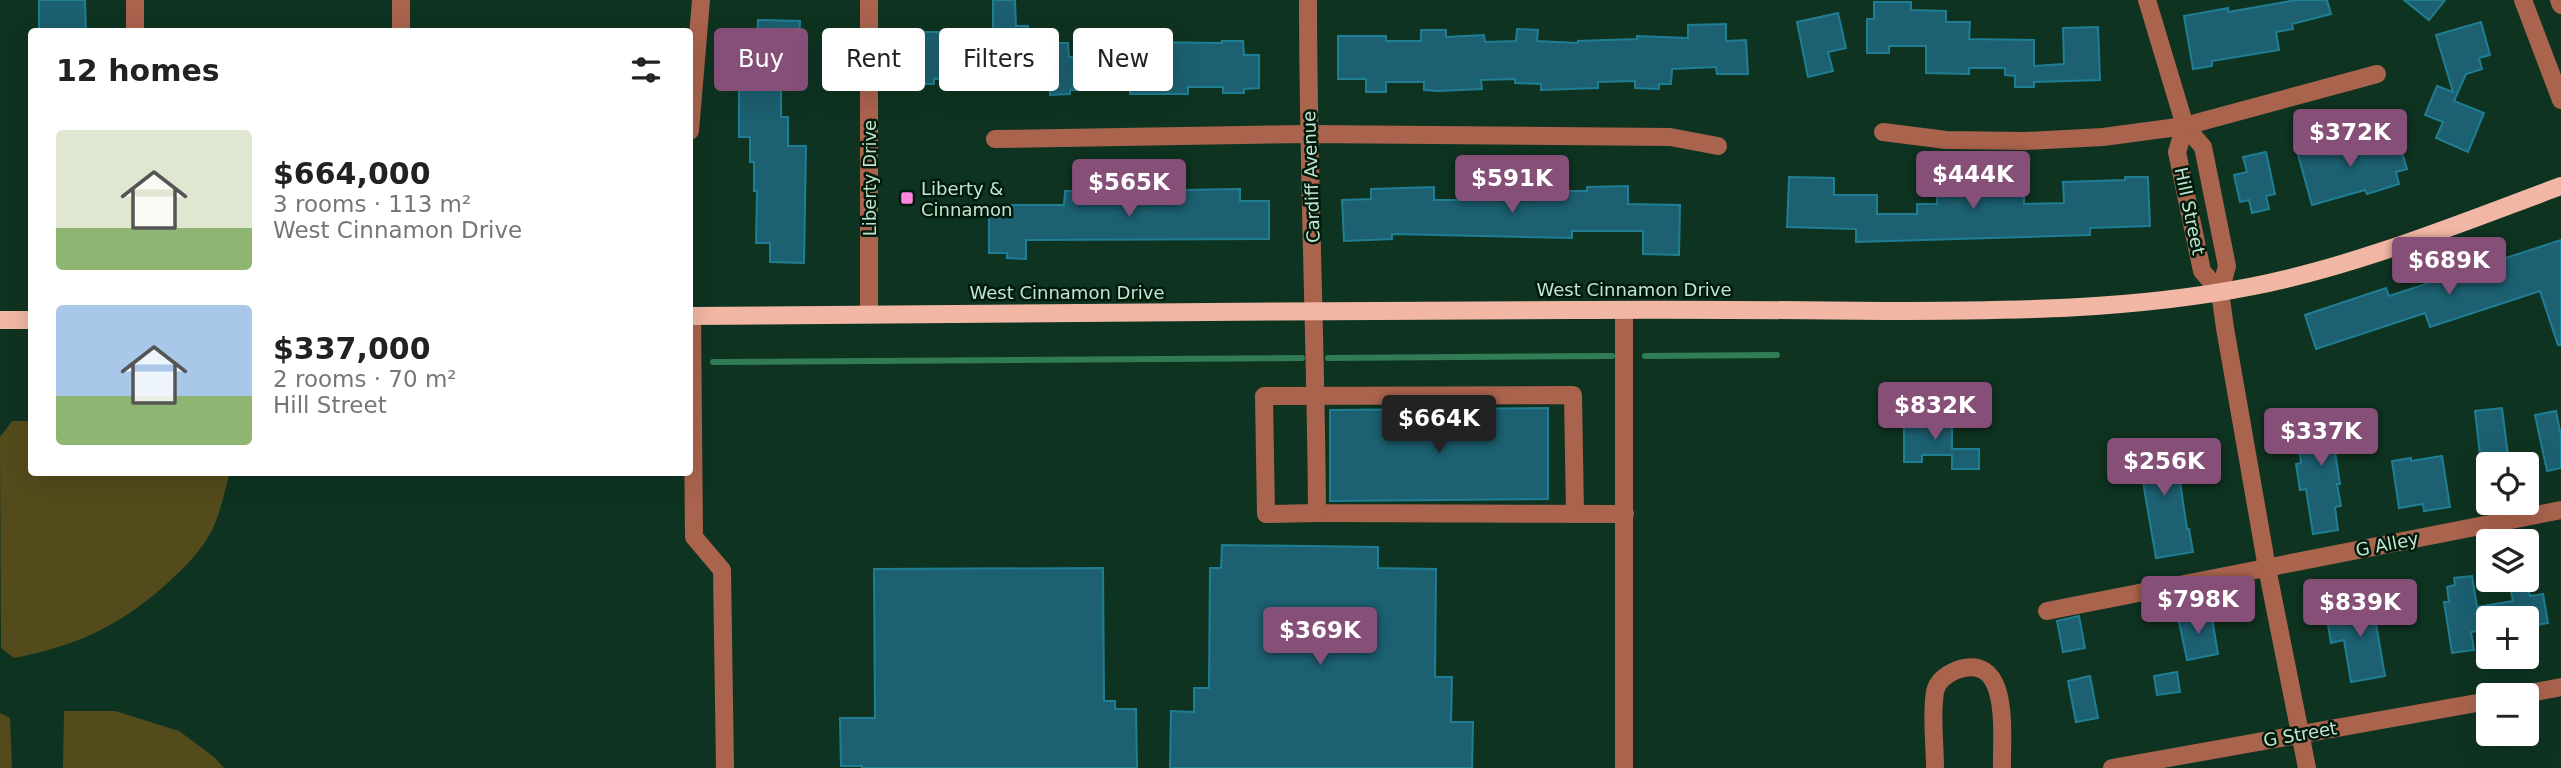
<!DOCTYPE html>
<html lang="en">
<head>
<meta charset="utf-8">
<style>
	:root { --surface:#fff; --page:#f2f2f2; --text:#222; --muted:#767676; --accent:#854f77 }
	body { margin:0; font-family:"DejaVu Sans",sans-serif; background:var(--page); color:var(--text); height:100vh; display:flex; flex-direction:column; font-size:26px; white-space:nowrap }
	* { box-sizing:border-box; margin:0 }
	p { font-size:23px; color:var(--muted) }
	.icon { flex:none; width:38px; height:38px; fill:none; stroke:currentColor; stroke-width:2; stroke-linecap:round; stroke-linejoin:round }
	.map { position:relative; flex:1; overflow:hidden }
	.panel { position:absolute; left:28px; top:28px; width:665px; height:448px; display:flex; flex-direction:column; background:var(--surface); border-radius:7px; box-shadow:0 7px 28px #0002 }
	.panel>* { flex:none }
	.hud { position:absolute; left:714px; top:28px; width:665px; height:63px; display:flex; gap:14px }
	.controls { position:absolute; left:2476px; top:452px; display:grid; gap:14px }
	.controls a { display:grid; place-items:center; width:63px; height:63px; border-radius:7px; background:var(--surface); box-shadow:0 7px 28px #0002; font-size:35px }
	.price { position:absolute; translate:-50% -60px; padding:0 16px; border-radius:7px; background:var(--accent); color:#fff; font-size:23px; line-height:46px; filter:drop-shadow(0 2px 4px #0008) }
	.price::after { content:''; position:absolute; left:50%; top:42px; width:21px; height:16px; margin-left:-10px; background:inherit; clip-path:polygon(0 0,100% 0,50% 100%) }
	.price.current { background:#222; color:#fff }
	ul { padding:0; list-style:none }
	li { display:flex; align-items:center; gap:21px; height:175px; padding:0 28px }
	li span { display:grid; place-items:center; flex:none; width:196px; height:140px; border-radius:7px; color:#555 }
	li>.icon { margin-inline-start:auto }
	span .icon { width:84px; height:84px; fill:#fffc; stroke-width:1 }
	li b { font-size:30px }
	h2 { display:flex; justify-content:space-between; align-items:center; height:84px; padding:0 28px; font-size:30px }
	.pill { padding:0 24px; border-radius:7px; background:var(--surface); box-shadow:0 7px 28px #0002; font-size:24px; line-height:63px }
	.pill.current { background:var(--accent); color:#fff }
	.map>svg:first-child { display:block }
	.green { fill:#544b1c }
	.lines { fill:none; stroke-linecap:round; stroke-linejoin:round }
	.stream { stroke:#317b55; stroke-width:6 }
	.building { fill:#1c6071; stroke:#207e94; stroke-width:2 }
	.minor { stroke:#aa634d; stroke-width:18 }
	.major { stroke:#f2b6a4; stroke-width:18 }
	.poi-dot { fill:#ff85df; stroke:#001a0c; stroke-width:2.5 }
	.labels { text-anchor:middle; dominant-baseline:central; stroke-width:5; stroke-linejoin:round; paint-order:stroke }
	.street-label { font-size:18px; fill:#c3e4d0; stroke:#001a0c }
	.poi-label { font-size:18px; fill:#c3e4d0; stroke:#001a0c; text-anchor:start }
</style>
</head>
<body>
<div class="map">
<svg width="2561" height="768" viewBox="0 0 2561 768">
	<rect width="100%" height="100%" fill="#0f3321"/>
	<g class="green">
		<path d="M12,421h19l1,51 198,1c-6,19 -10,43 -20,61 -12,21 -30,38 -47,53 -47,41 -88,59 -149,71l-13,-10 -1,-211z"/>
		<path d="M64,711h51l64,20 35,26 10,11h-161z"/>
		<path d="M0,713l10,5 2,50h-12z"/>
	</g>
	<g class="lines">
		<g class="stream">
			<path d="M1645,356l132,-1"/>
			<path d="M1328,358l284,-2"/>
			<path d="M713,362l589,-4"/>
		</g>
	</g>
	<g class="building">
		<path d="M39,0h46l1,32h-47z"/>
		<path d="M993,0h22l1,26h12v17h40l1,14 33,-1v-11h24v-5h17v2l79,1v-2h21l1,14h15v33l-15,1v4h-21v-6h-35v7h-58v-10l-45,-1v7h-15v4l-20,1v-20h-31v-8h-26z"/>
		<path d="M2296,0h31l4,14 -39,10 1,5 -17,3 3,18 -67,11v5l-19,3 -9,-53 44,-8v4z"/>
		<path d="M2404,0h41l-16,20z"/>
		<path d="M1874,2h37v8l35,1v11h24l-1,17 65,1v26l30,-2 -1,-36 35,-1 2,53 -66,2v5h-19v-11l-10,-1v-7h-36v6l-43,-1v-27h-37v7h-22v-34h7z"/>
		<path d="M1838,13l8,35 -18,4 5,19 -25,6 -11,-55z"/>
		<path d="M758,20l42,1 -2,58 -17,-1v39h7v29h18l-2,117 -34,-1v-19h-14l1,-52h-3v-29h-4v-25h-11v-49h2l1,-42h15z"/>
		<path d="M2481,22l9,33 -11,3 3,11 -16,5 -12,27 30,12 -16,39 -32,-14 7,-16 -18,-7 12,-29 16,6 -17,-57z"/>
		<path d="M1726,24v17l20,-1 2,34h-31l-1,-7 -44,2 -1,15h-12v5l-24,-1v-7l-37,1v6l-57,2v-6l-26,-1v-4l-34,1 1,9 -44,2 -14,-1v-8h-38v10h-20v-13h-28v-43h48v5h35v-11h25v7l38,-2 1,7 31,-1 1,-12 21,1 -1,11 41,2v-2l59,-2v-3l51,2v-13z"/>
		<path d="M913,32h39v47h-18v5h-21z"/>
		<path d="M2397,136l10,33 -11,3 3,12 -32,10 -2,-4 -53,15 -17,-61 23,-6 3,12 10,-3 2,8z"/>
		<path d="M2266,152l9,42 -9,2 3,13 -17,4 -3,-13 -9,2 -6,-27 13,-3 -4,-15z"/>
		<path d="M1789,177l45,1v17h43v19h40v-10h20v-18l87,-2v20l40,-1 -1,-21 62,-2v-3h23l2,49 -60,2v7l-234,7v-13l-69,-2z"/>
		<path d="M1555,186v5h32v-4l41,-1v18l52,1 -1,50 -36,-1v-23h-71v7l-180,-4v5l-48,2 -2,-41 29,-1v-10l63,-2v13h31v-7h25v-6z"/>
		<path d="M1240,189v12h29v38l-243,1v19l-19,-1v-5h-18v-44h14v-4h61l1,-14 59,-1 1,8 21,1 36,-1v-8z"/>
		<path d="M2561,240v105h-3l-18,-54 -110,36 -5,-14 -109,36 -11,-34 81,-27 3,8z"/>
		<path d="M1548,408v91l-218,2v-91z"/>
		<path d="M2502,408l6,47 -10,1 1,8h-18l-6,-53z"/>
		<path d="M2556,411l5,25v32l-14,3 -12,-56z"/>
		<path d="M2346,414l3,23 -16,2 7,45h-3l4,22 -6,1 3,23 -25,4 -7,-45 -6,1 -4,-26 5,-1 -5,-44z"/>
		<path d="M1904,417h48v32h27v20h-27v-14h-30v7h-18z"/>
		<path d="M2174,441l13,88h2l4,23 -37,6 -15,-88 -6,1 -3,-24z"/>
		<path d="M2442,456l8,51 -26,4 -1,-7 -24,4 -7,-47 19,-3v3z"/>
		<path d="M1222,545l156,2v21l58,1 -1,108h17l-1,45h22l-1,46h-302l1,-57 23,1v-24h15l1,-120h11z"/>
		<path d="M1103,568l1,133h11v8h21l1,59h-275v-2h-21l-1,-48h35l-1,-149z"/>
		<path d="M2472,576l5,31 36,-6 -2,-10 17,-3 2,8 13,-2 5,29 -21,4v-9h-48l2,12 -10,2 3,18 -22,3 -8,-51h5l-2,-15 8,-2 -1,-7z"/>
		<path d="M2165,599l2,11 -19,4 -2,-11z"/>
		<path d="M2383,603l3,20 -10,1 9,52 -34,6 -7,-42 -13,3 -5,-30z"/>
		<path d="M2211,612l7,42 -31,6 -9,-43z"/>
		<path d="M2079,616l6,32 -22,4 -6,-31z"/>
		<path d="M2177,672l3,20 -23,3 -3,-19z"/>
		<path d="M2090,676l8,42 -22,4 -8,-41z"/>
	</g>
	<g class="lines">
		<g class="minor">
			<path d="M135,0v32"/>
			<path d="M401,0v32"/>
			<path d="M1308,0c0,171 8,342 9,513l308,1"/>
			<path d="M2147,0l38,126 18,21 24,119 -7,26 5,36 42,240 40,200"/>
			<path d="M2523,0l38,100"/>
			<path d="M2559,0l2,5"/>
			<path d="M2185,126l-8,26 25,119 18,21"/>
			<path d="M690,131l11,-131"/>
			<path d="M1883,132l63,8 79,1 78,-4 82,-11 192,-52"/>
			<path d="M995,139l313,-5 362,3 48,9"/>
			<path d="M1624,310v458"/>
			<path d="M869,313v-313"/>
			<path d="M692,316l2,221 28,33 3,198"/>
			<path d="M1317,513l-51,1 -2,-118 309,-1 2,119"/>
			<path d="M2047,611l514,-101"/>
			<path d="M2520,695l41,-8"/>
			<path d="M1935,768c0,-24 -4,-52 0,-76 2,-11 12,-18 22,-22 55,-19 44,67 45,98"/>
			<path d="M2112,768l376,-67"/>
		</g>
		<g class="major">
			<path d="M690,316c294,-4 588,-4 882,-6 105,-1 209,0 313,1 124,0 248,-1 369,-25 105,-21 207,-63 307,-100"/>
			<path d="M0,320h32"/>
		</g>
	</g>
	<rect class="poi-dot" x="900" y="191" width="14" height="14" rx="3.5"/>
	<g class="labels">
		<g class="street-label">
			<text transform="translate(1311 177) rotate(-92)">Cardiff Avenue</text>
			<text transform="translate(869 178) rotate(-90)">Liberty Drive</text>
			<text transform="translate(2190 211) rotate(78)">Hill Street</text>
			<text x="1634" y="289">West Cinnamon Drive</text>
			<text x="1067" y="292">West Cinnamon Drive</text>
			<text transform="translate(2387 544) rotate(-11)">G Alley</text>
			<text transform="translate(2300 734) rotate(-10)">G Street</text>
		</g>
		<g class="poi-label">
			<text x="921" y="188">Liberty &amp;<tspan x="921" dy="21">Cinnamon</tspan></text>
		</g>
	</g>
</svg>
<div class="controls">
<a><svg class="icon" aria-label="locate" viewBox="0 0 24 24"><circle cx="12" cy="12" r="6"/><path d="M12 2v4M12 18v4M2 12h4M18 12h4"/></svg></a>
<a><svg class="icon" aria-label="layers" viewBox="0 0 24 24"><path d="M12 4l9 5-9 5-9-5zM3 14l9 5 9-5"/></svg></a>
<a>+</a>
<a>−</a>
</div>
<b class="price" style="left:2350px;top:169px">$372K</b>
<b class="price" style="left:1973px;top:211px">$444K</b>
<b class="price" style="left:1512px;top:215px">$591K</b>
<b class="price" style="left:1129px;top:219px">$565K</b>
<b class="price" style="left:2449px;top:297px">$689K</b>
<b class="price" style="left:1935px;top:442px">$832K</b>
<b class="price current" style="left:1439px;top:455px">$664K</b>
<b class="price" style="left:2321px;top:468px">$337K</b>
<b class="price" style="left:2164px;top:498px">$256K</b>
<b class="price" style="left:2198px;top:636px">$798K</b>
<b class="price" style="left:2360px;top:639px">$839K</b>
<b class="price" style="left:1320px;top:667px">$369K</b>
<div class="hud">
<a class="pill current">Buy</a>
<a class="pill">Rent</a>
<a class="pill">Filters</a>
<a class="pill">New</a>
</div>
<section class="panel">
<h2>12 homes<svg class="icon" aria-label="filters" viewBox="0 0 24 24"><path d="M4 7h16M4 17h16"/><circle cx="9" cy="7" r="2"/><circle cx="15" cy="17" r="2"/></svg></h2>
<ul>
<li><span style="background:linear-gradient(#dfe7d0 70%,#8fb573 0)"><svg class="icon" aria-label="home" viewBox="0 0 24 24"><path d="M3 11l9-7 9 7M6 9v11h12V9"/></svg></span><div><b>$664,000</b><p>3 rooms · 113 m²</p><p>West Cinnamon Drive</p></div></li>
<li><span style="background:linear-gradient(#a9c7e8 65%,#8fb573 0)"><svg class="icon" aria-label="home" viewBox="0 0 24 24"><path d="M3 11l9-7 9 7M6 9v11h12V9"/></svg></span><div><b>$337,000</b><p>2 rooms · 70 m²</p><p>Hill Street</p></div></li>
</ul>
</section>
</div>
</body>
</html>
